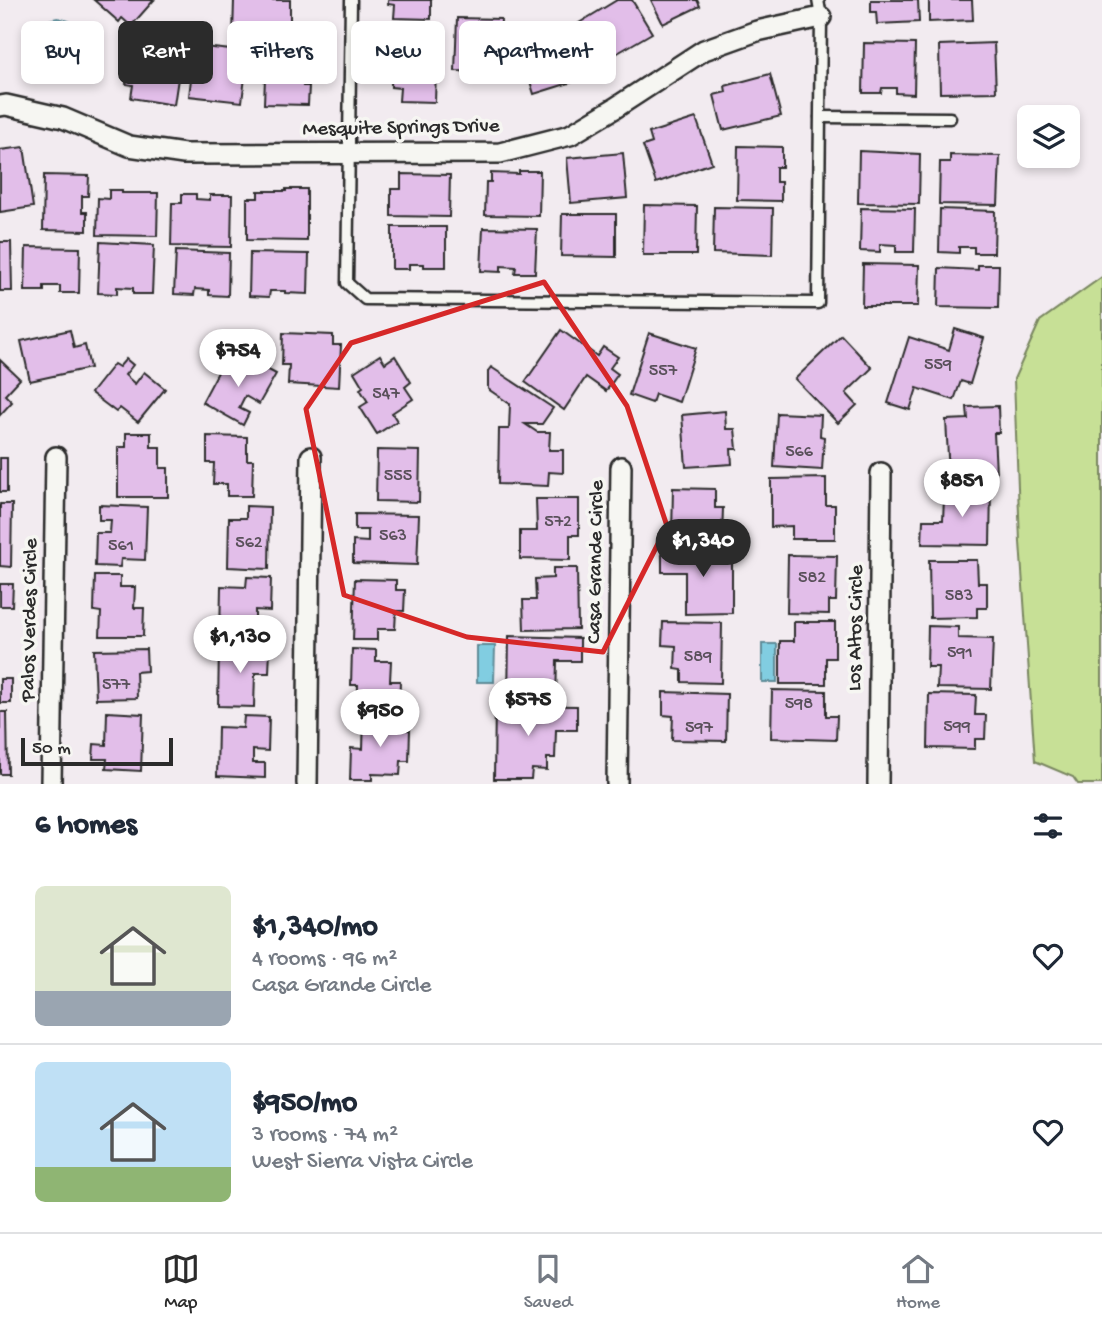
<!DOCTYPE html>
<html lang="en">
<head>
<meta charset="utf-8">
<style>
	:root { --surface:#fff; --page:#f6f6f7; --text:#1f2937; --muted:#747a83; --line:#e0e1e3; --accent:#2b2b2b }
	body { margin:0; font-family:"Gochi Hand",sans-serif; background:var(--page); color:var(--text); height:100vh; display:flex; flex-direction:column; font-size:26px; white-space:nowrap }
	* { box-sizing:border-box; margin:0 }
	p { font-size:23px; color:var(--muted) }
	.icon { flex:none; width:38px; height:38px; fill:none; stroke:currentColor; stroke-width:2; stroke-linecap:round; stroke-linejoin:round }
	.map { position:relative; height:784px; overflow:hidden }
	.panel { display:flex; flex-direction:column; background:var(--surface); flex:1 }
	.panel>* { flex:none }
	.banner { position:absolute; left:21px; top:21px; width:700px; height:63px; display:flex; gap:14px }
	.tools { position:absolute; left:1017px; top:105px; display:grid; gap:14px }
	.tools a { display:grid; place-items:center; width:63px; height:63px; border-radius:10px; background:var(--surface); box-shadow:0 4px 10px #0003; font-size:35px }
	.scale { position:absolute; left:21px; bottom:18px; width:152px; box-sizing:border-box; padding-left:7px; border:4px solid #2b2b2b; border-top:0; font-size:19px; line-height:24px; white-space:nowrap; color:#2b2b2b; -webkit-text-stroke:5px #f6f6f2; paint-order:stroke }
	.price { position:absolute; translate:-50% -60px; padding:0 16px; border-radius:24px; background:#fff; color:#222; font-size:23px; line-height:46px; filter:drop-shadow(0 2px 4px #0008) }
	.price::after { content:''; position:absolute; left:50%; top:42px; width:21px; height:16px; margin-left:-10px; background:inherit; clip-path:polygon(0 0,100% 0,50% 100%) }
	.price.selected { background:var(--accent); color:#fff }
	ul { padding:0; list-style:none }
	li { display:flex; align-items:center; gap:21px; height:175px; padding:0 35px }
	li+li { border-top:2px solid var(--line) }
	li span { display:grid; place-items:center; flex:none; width:196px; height:140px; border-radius:10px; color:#555 }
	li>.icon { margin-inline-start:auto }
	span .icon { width:84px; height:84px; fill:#fffc; stroke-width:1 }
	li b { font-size:30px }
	h2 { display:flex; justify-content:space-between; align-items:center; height:84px; padding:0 35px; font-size:30px }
	.pill { padding:0 24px; border-radius:10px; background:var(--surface); box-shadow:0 4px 10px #0003; font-size:24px; line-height:63px }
	.pill.selected { background:var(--accent); color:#fff }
	.dock { display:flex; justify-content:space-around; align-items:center; height:98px; border-top:2px solid var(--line); background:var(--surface); font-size:19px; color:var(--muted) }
	.dock a { display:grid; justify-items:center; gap:4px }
	.dock .selected { color:var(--accent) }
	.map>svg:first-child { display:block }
	.green { fill:#c7e096; stroke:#798660; stroke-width:2 }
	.water { fill:#81cde1; stroke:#5f8c98; stroke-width:2 }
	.building { fill:#e2bee9; stroke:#2b2b2b; stroke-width:2 }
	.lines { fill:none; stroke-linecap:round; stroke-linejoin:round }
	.lane-casing { stroke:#2b2b2b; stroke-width:15 }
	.street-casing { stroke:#2b2b2b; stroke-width:24 }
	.lane { stroke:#f6f6f2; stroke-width:10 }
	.street { stroke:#f6f6f2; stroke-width:19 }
	.marked { fill:none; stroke:#d62828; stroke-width:5; stroke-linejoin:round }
	.labels { text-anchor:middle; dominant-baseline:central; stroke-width:7; stroke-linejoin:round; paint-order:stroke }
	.number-label { font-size:18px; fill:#59505a }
	.street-label { font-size:21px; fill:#2b2b2b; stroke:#f6f6f2 }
</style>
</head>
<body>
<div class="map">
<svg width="1102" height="784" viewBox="0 0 1102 784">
	<rect width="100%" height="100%" fill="#f2ebf0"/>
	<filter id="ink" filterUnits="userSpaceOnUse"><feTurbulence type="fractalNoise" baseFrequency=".0143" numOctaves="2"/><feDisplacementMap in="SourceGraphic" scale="14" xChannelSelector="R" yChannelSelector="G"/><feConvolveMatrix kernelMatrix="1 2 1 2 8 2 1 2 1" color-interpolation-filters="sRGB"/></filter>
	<g filter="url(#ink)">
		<path class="green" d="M1102,277v507h-24l-5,-7 -38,-16 -15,-219 -6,-163 26,-58z"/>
		<g class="water">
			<path d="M58,18l11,3c4,8 8,20 5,28l-11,3 -7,-8c-7,-1 -12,3 -19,2l-7,-10 2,-10c6,-5 18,-6 26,-8z"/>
			<rect x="762" y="644" width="15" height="38"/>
			<path d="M477,646h18l-1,36h-17z"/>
		</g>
		<g class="building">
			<path d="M94,0h60l-23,26 -9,-8 -3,4z"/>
			<path d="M234,0h56v36h-57z"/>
			<path d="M388,0h43v19l-37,-1 1,-13 -7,-1z"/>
			<path d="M617,0h15l20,33 -50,29 -23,-39z"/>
			<path d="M651,0h46l3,6 -37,18z"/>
			<path d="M871,0h47l1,22 -42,2 -1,-12h-5z"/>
			<path d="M929,0h43l1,20 -44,2z"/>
			<path d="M457,18l44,1 -1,21h-6v14h6l-1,19 -44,-2z"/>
			<path d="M567,30l15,49 -48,15 -14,-45 29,-9 -1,-4z"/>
			<path d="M134,37l49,8 -9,60 -43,-7 2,-13 -7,-1z"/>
			<path d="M392,39l45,1 -2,62 -36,-1 1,-13 -9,-1z"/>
			<path d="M864,43l51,1 -1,50 -18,-1v-5h-14l-1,5h-18z"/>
			<path d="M994,43l2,49 -56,1 -1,-48z"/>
			<path d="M195,46l53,6 -6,50 -53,-6z"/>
			<path d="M266,51l43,1v20h-5l-1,14h6l-1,19 -44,-1z"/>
			<path d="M770,74l11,42 -58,14 -9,-35 12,-3 -1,-6z"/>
			<path d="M696,118l16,45 -56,20 -13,-37 9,-3 -3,-10z"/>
			<path d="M738,146l44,1v20h-6v15h5v19l-44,-1z"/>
			<path d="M24,147l9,60 -33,5v-62z"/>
			<path d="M859,151l61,3 -1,50 -61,-1z"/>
			<path d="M623,153l4,45 -56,5 -4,-45z"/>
			<path d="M950,155l50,1 -2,49 -59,-1 1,-42h10z"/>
			<path d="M519,171h21l-1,45 -54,-1 1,-33h5v-9l28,1z"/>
			<path d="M401,174l49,1 -1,42 -58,-1v-27h10z"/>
			<path d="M44,175l45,1 -1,20h-6v16h5v19l-44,-1z"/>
			<path d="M286,189h21v52l-60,-1v-42h11v-7h28z"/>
			<path d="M109,190h13v3h36l-1,43 -60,-1 1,-37 11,1z"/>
			<path d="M182,194h14v5l14,1v-5h22l-1,52 -60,-1 1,-43h10z"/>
			<path d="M644,205l53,1 -1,49h-53z"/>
			<path d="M714,207l59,1 -1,47 -59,-2z"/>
			<path d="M861,208l54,1 -1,43h-18v-7l-16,-1v8l-20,-1z"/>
			<path d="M940,209l55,2 -1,42h-20v-6h-15v6l-20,-1z"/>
			<path d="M562,214h54v43l-55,-1z"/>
			<path d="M392,227h54v40h-22v-3h-15v5h-17z"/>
			<path d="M483,228l54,1 -2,44h-20l1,-6 -15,-1v6l-20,-1z"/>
			<path d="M0,242h11l1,49h-12z"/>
			<path d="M100,242l54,3 -2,49h-19v-6l-16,-1v7l-19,-1z"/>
			<path d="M26,247l54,1 -1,45h-19v-7h-16v5h-19z"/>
			<path d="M176,251l53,2 -1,43 -19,-1v-5l-14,-1 -1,6 -20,-1z"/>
			<path d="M250,253l59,1 -1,40 -23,-1v-2h-15l-1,6 -20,-1z"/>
			<path d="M863,264l56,1 -1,41h-56z"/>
			<path d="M978,265h21l-1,43 -60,-1 1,-39 39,2z"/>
			<path d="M955,329l29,9 -14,46 -9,-3 -7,19 -37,-12 -7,22 -22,-7 21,-66 40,13z"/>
			<path d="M70,330l4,18 11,-3 5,23 -60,13 -9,-40z"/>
			<path d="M561,330l36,26 6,-9 15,10 -8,11 8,6 -12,17 -20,-14 -22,33 -39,-28z"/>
			<path d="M283,333l50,2v10h8l-2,42 -51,-3 1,-19h-7z"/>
			<path d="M649,333l47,15 -17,54 -24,-8 -3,9 -23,-8z"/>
			<path d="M841,335l31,33 -26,25 11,12 -19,18 -43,-44z"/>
			<path d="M380,355l5,8 10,-7 16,26 -6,5 8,12 -21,14 5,8 -20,13 -17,-27 8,-5 -8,-13 3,-2 -9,-15z"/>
			<path d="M126,359l7,6 -8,10 10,9 9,-12 21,17 -27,33 -18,-14 -4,4 -25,-19 23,-29 5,3z"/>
			<path d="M225,359l24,13 5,-10 22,12 -17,30 -14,-8 -6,12 10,5 -6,12 -41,-23z"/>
			<path d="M0,360l20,19 -15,16 7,7 -12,13z"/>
			<path d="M491,367l62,41 -11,16h-17l12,8h13l-1,18h14v23l-14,-1 -1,14 -50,-2 1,-55h10l1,-25 -22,-15v-18z"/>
			<path d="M998,406l1,27h-5l2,40 -47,2 -3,-55 22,-1 -1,-12z"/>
			<path d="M725,411l1,18h9l2,20h-6l1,15 -46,3 -4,-52z"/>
			<path d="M777,413l44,2 -1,21 4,1 -2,33 -48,-3z"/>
			<path d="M126,433h25v14h9v21h8v29h-50v-50h8z"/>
			<path d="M207,436l40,1v23h6l-1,36h-25v-12h-14l1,-21h-7z"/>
			<path d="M377,450l43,1 -1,51 -43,-1z"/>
			<rect x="0" y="458" width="7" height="34"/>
			<path d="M826,478v27h9v34h-43v-13l-21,1v-48z"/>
			<path d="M953,486l38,1 -1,58 -68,-1 1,-24h20l1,-22h9z"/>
			<path d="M673,488l42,1v19h8l-1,29 -50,-1z"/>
			<path d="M536,499h43v36h-9v25l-50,-1v-28h17z"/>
			<path d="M0,504h12l-1,63 -11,-1z"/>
			<path d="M99,505l48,2 -2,53 -24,-1 -1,8 -25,-1 1,-33h14l1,-13h-12z"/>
			<path d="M246,506l24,1 -1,62 -41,-2 1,-49h17z"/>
			<path d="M355,514l64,1 -2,50 -64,-2v-22l15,1v-12h-13z"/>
			<path d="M662,550h70v63l-47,1v-42h-23z"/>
			<path d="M788,555l49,1 -1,45h-7v13l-42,-1z"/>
			<path d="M929,560h48l1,23h9v25h-10v9l-47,1z"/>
			<path d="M553,568h24l1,61 -54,1 -1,-30h13l-1,-21 18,-1z"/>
			<path d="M95,576h25v11h15l-1,21h10l-1,28h-43l1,-24 -7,-1z"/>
			<path d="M247,577l24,1 -1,33 -15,-1v13l12,1v15l-47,-1 1,-52 25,1z"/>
			<path d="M355,579l41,1v10h9l-1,21h-8l-1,18h-18v11h-24z"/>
			<path d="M0,584h13l-1,22h-12z"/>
			<path d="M663,622l59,1 -1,60 -39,-1v-12l-7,-1 1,-23 -14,-1z"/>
			<path d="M794,622h41v36h-9v26h-46v-43h14z"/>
			<path d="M928,626l30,1v11l35,1 -2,50 -54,-1 1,-21h-11z"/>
			<path d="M509,636l71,2v23h-23l-1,39 -48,-1z"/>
			<path d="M219,648l51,1 -1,24h-14l-1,34 -36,-1z"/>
			<path d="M146,649l1,22 -11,1 1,26 -41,1 -2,-49z"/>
			<path d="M352,649l24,1v11h15l-1,20h10l-1,28 -42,-1 1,-23h-7z"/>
			<rect x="0" y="679" width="11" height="24"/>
			<path d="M772,690l54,1v25h11l-1,24 -65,-2z"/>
			<path d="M663,692l64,2 -1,47 -54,-1 1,-24 -10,-1z"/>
			<path d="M929,694l47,1 -1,20h11l-1,24h-10v10l-47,-1z"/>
			<path d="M495,705l82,1v24h-21l-1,28h-8v12l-15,-1 -1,10h-37z"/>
			<path d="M0,712h7l1,62h-8z"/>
			<path d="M107,712l36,2 -2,57 -35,-2 1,-10h-14l1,-15 12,1z"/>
			<path d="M244,716l25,1 -1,34 -15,-1v13h12v15l-48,-2 1,-49 25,1z"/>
			<path d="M364,717l37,1v12h9l-1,31h-8l-1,14 -28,-1v6h-22l1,-32 12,1z"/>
		</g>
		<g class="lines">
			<defs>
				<g id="lane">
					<path d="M351,0l-4,283 18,16 453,4 3,-286 -3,-17"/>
					<path d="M820,117l130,1"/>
				</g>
				<g id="street">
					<path d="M0,106l6,-1 57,13 66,28 55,8 316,-1 70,-18 45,-27 89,-58 53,-19 64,-14"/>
					<path d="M51,784l5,-327"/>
					<path d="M307,784l4,-327"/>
					<path d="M617,784l4,-317"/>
					<path d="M878,784l3,-311"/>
				</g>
			</defs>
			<use href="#lane" class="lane-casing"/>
			<use href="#street" class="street-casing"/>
			<use href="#lane" class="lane"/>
			<use href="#street" class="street"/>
		</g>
	</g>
	<path class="marked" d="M544,282l83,124 40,120 -64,126 -136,-15 -123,-42 -38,-186 45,-66z"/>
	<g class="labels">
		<g class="number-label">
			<text x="938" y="365">559</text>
			<text x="663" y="371">557</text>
			<text x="386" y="394">547</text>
			<text x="799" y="452">566</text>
			<text x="398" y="476">555</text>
			<text x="558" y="522">572</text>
			<text x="393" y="536">563</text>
			<text x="249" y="543">562</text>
			<text x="121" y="546">561</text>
			<text x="812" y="578">582</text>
			<text x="959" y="596">583</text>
			<text x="960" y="653">591</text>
			<text x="698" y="657">589</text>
			<text x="116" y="685">577</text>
			<text x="799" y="704">598</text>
			<text x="957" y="727">599</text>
			<text x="699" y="728">597</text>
		</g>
		<g class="street-label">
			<text transform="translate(401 129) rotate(-1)">Mesquite Springs Drive</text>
			<text transform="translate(597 562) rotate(-89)">Casa Grande Circle</text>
			<text transform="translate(31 620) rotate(-89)">Palos Verdes Circle</text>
			<text transform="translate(857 628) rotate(-89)">Los Altos Circle</text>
		</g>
	</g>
</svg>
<div class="tools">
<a><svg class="icon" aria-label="layers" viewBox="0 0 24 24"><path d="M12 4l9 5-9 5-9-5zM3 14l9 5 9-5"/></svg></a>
</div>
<div class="scale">50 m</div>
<b class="price" style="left:238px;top:389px">$754</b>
<b class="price" style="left:962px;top:519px">$851</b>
<b class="price selected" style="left:703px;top:579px">$1,340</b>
<b class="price" style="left:240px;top:675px">$1,130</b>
<b class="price" style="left:528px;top:738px">$575</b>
<b class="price" style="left:380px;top:749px">$950</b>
<div class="banner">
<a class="pill">Buy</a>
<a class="pill selected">Rent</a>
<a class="pill">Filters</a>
<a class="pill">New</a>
<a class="pill">Apartment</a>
</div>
</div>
<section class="panel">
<h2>6 homes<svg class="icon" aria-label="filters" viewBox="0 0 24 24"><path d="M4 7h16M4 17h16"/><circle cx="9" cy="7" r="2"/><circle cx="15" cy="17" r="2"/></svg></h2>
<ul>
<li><span style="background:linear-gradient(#dfe7d0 75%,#9aa5b1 0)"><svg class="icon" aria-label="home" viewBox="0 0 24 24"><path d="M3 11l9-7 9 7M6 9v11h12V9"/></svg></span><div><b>$1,340/mo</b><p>4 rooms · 96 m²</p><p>Casa Grande Circle</p></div><svg class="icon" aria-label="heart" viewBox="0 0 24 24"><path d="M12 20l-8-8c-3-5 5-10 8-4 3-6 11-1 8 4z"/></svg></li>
<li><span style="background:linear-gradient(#bfe0f5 75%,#8fb573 0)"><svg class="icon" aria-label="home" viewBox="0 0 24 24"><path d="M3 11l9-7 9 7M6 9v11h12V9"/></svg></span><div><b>$950/mo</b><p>3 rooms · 74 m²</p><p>West Sierra Vista Circle</p></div><svg class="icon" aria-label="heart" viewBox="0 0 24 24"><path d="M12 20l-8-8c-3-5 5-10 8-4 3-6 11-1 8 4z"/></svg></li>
</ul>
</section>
<nav class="dock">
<a class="selected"><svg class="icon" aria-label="map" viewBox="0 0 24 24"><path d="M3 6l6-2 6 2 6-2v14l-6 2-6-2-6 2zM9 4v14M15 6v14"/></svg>Map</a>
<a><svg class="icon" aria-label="saved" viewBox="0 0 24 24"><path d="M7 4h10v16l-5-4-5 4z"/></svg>Saved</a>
<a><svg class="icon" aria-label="home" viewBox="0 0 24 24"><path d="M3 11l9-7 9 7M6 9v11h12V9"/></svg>Home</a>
</nav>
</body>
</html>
